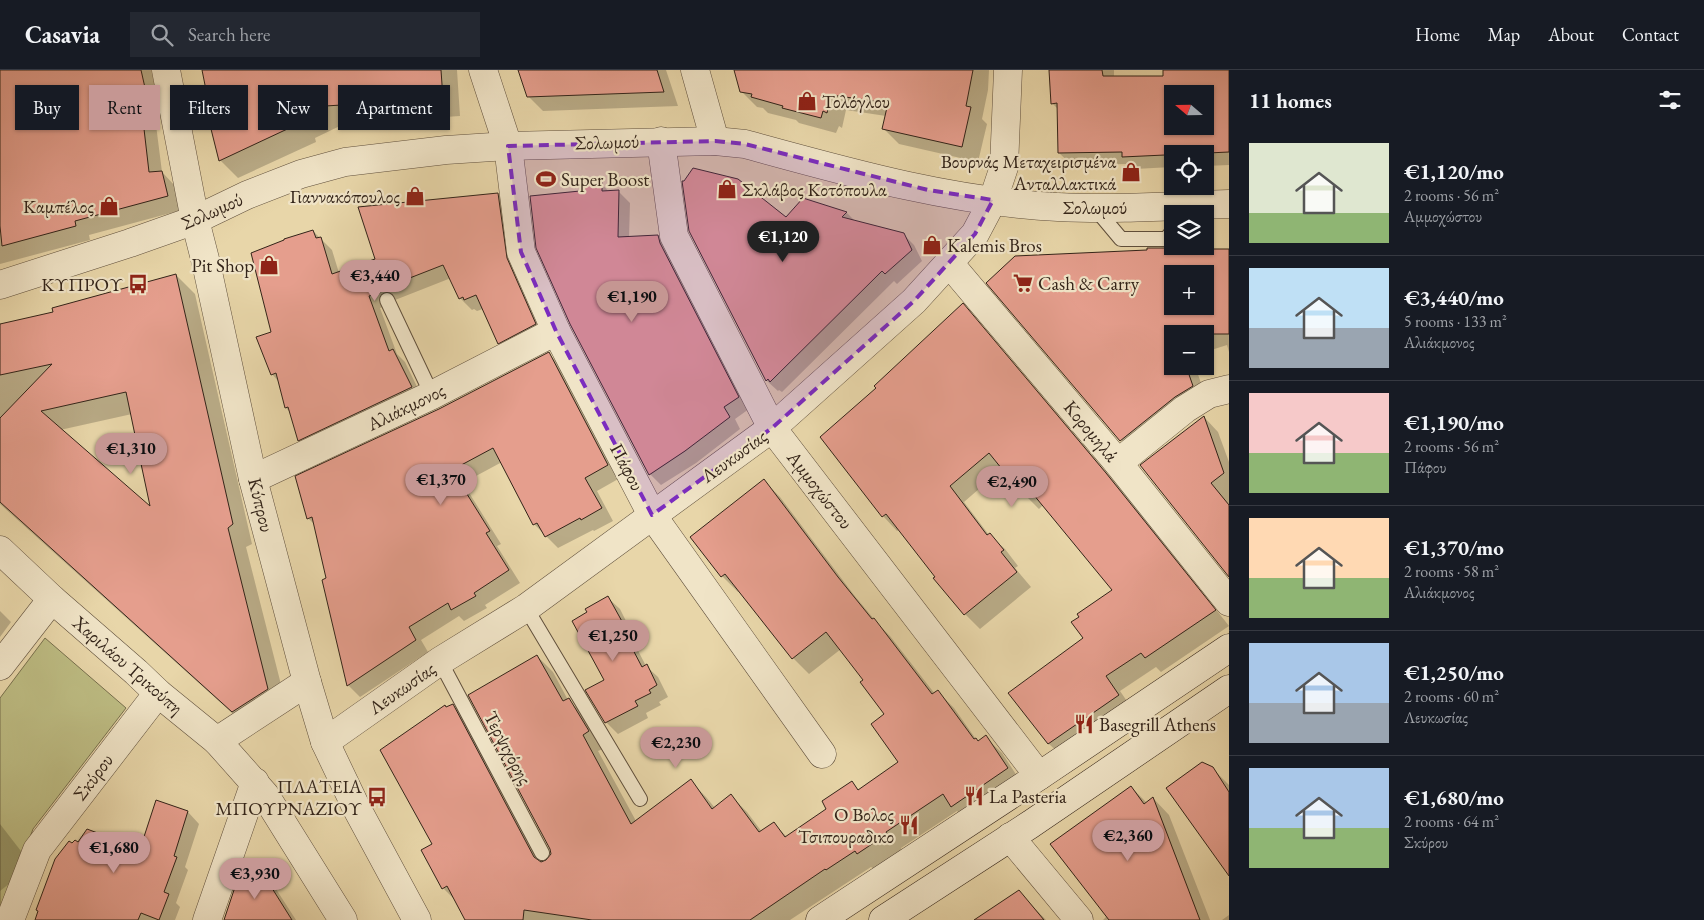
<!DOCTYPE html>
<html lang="en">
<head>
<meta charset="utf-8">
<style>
	:root { --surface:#171b24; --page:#242831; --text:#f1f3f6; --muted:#9ea1a6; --line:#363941; --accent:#c59692 }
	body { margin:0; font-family:"EB Garamond",serif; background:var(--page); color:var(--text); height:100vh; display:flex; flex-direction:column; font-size:19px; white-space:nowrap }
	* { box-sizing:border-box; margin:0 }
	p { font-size:16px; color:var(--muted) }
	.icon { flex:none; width:28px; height:28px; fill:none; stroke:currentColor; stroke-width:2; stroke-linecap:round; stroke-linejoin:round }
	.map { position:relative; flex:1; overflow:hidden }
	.sheet { display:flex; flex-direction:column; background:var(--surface); width:475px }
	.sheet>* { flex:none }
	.banner { position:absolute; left:15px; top:15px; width:475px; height:45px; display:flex; gap:10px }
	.needle { width:32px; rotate:290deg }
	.buttons { position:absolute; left:1164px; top:15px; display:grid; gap:10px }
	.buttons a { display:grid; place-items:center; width:50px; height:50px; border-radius:0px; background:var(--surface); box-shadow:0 1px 4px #0004; font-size:25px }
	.price { position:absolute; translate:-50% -42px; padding:0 11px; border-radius:18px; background:var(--accent); color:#111; font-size:16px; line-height:32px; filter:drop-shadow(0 1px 2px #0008) }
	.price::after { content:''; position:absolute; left:50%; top:30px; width:15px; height:11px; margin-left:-8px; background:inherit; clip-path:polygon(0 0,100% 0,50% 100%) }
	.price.on { background:#222; color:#fff }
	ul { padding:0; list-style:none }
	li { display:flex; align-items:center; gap:15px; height:125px; padding:0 20px }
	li+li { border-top:1px solid var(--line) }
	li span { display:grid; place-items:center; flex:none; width:140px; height:100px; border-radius:0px; color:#555 }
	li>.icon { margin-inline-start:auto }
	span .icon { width:60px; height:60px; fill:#fffc; stroke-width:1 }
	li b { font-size:21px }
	h2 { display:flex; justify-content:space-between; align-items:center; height:60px; padding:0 20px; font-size:21px }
	.pill { padding:0 18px; border-radius:0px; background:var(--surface); box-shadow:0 1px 4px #0004; font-size:18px; line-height:45px }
	.pill.on { background:var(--accent); color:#111 }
	header { display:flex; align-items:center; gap:30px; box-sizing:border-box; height:70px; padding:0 25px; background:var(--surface); border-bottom:1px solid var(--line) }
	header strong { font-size:24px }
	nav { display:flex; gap:28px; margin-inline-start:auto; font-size:18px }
	.search { width:350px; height:45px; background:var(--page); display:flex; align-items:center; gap:12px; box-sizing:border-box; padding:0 18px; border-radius:0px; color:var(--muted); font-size:19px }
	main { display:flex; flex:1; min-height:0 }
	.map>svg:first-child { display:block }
	.green { fill:#bdbc83; stroke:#78704e }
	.shadow { fill:#0003; fill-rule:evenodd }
	.building { fill:#e59e8d; stroke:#332419; fill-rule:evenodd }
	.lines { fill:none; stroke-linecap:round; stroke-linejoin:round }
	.service-casing { stroke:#60503d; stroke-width:16 }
	.minor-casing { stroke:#60503d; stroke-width:29 }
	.tertiary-casing { stroke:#60503d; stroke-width:29 }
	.secondary-casing { stroke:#332419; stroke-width:29 }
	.service { stroke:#f0e4c7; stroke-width:14 }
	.minor { stroke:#f0e4c7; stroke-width:28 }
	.tertiary { stroke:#f0e4c7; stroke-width:28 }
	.secondary { stroke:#f0e4c7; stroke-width:28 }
	.marked { fill:#7b2cbf; fill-opacity:0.2; stroke:#7b2cbf; stroke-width:4; stroke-dasharray:10 6; stroke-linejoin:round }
	.labels { text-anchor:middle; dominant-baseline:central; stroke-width:4.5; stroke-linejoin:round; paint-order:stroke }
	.poi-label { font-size:19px; fill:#332419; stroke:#f0e4c7; text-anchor:start }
	.street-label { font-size:19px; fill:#332419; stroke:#f0e4c7 }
</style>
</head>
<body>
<header>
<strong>Casavia</strong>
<div class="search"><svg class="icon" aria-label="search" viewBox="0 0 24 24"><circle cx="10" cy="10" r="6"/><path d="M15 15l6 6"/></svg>Search here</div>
<nav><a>Home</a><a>Map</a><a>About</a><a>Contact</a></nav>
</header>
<main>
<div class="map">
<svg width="1229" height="850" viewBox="0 0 1229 850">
	<rect width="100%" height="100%" fill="#e8d6a9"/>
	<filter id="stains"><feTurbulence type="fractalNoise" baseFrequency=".004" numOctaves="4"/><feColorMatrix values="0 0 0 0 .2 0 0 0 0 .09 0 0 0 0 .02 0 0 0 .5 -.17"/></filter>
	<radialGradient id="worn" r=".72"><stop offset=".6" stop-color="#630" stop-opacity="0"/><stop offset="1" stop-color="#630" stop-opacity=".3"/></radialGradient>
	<path class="green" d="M45,568l81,70 -93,121 -33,89v-220z"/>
	<g class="shadow">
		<path d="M0,0h151l10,45 -6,2 7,55 14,15 6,23 -93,25 1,5 -90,24z"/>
		<path d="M203,0h254l3,46 -116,8 -29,14 1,4 -78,36 -18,-18 -9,-38 2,-1z"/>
		<path d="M519,0h147l12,36 -135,5 -15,-15z"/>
		<path d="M735,0h254l-1,20 -6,29 5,5 -9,38 -79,-18 -16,-16 3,-12 -40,-6 -4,18 -3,-2 -3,7 -37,-10 -3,-3 -28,-7 -5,-5 -6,-1 -16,-16z"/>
		<path d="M1050,0h64v7h51v-7h64v95l-24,1v-12h-33v13l-37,2 -5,-5 -58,1 -13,-12v-43l-7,-7zM1172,24h33v32h-33z"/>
		<path d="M601,113l8,9 9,-1 12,12 -1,35 29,-1 11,11 80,161 -14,10 5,10 -44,34 -35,22 -11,-11 -69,-282z"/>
		<path d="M498,124l11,12 38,130 -37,18 -11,-11 -16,-34 -6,2 -3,-2 -2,1 -12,-12 -9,-20 -61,24v2l-10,4 17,46 8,8 18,37 -113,53 -11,-12 -8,-27 -5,-5 -7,-26 -7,-8v-41l11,-93 30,-9 19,19 7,23 38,-13z"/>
		<path d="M803,130l44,13 8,8 48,13 11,11 8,16 -25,23 -3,-3 -112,111 -3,-2 -1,1 -11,-10 -77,-150 96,-12z"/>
		<path d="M1172,176h4l4,4h49v102l-2,-7 -22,7v-18h-33v32h23l12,34 -71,55 -15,-15 -133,-157 182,-35zM1172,204h33v32h-33z"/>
		<path d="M176,205l19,19 57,250 -6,3 41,161 -35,23 -252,-227v-179l55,-12zM132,344l19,95 -91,-79z"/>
		<path d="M963,235l14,15 144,169 108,137 -68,46 -5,-5 -36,24 13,19 -69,48 -15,-14 -40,-51 76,-55 29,-48 -71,-85 -4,4 -15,-15 -21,-26 -39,34 25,33 16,14 13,17 -3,2 16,19 -51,42 -15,-15 -30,-35 2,-2 -37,-48 -3,2 -14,-15 -5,-128z"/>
		<path d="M549,284l12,12 59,112 -23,13 16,30 -19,10 -1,-1 -35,18 -24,-24 -32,-62 -39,21 38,61 -4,2 23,37 -35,22 2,3 -23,13 -5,-5 -38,24 7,12 -68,45 -12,-12 -20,-107 -13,-53 -7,-7 131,-108z"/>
		<path d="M1204,347l14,15 11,30v113l-87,-109z"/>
		<path d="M764,411l16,16 74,98 24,29 12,12 45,58 3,-2 16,16 24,34 7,-5 17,16 21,32 -54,37 -12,-11 -56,37 1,2 -28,19 -3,-2 -81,53h-323l-11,-19 -13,-13 -9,-44 13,-135 6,-4 16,16 75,141 8,-8 -15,-198 16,16 15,28 17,16 20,32 -7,3 38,70 54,-40 16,16 9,11 16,-12 16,16 15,20 12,-8 13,13 41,-28 23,-26 8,7 40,-27 -13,-48 -21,-35 -24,-31 -32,25 -16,-16 -53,-67 -2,1 -16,-16z"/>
		<path d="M608,528l12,11 14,28 -2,2 14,27 12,11 10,20 -9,5 2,3 -15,8 2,5 -30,16 -12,-12z"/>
		<path d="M0,541l11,11 -11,15z"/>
		<path d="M1212,698l17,17v89z"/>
		<path d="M1131,717l16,16 6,-5 16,17 41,105h-107l4,-4z"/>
		<path d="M188,742l11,12 -14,43 3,3 -12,33 4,4 -5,13h-139l37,-75 6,-2 61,8z"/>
		<path d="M0,754l31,40 -2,4 -29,23z"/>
		<path d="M260,801l14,15 22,34h-71l26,-45z"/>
		<path d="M1019,822l27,28h-70z"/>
		<path d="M1229,845v5h-7z"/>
	</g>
	<g class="building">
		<path d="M0,0h141l7,31 -7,2 8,69 13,-1 6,25 -93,25 1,5 -74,20 -2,-20z"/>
		<path d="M202,0h239l2,29 -118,7 -28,14 1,4 -79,37 -10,-40 3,-1z"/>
		<path d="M518,0h139l7,22 -137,5z"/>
		<path d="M734,0h239l-7,36 5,1 -9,40 -80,-18 6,-26 -57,-8 -4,18 -4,-2 -2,7 -39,-10 1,-2 -32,-9 1,-3 -12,-2z"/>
		<path d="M1049,0h53l1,6h60v-6h66v82l-107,5v-5l-64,1 -1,-50 -6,1zM1172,24h33v32h-33z"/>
		<path d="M693,98l45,11 48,38 17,-19 44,14 -5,5 62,16 8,17 -27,24 -3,-3 -112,111 -2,-3 -2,2 -77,-150 -7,-50h2z"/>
		<path d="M602,112v9l17,-1 -1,47 40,-2 2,8 79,154 -15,10 6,10 -45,34 -36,24 -79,-151 -34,-76 -6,-52 50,-5v-8z"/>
		<path d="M498,123l9,65 29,66 -38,20 -22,-49 -12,5 -1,-3 -4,2 -16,-34 -64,25 1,3 -11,3 20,55 4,-2 19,38 -114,54 -10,-34 -3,1 -9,-35 -5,2 -15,-38 15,-5 -20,-79 33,-13v-1l29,-9 3,8 5,-1 11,37 43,-15 -17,-52z"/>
		<path d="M1172,175l2,1 1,3h54v85h-57v32h14l7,20 -18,11 -55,44 -134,-158 29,-27 132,-6v-2h19zM1172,204h33v32h-33z"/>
		<path d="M176,204l57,250 -5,4 40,161 -36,23 -232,-210v-84l52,-54 -52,11v-51l53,-12 -1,-4zM126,322l14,67 10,47 -109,-95z"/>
		<path d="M963,233l143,170 110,137 -71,48 -4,-5 -35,23 13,19 -71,49 -40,-51 75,-55 -12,-16 8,-5 -2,-3 35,-24 -79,-96 -5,-3 -5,4 -34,-42 -39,33 37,49 3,-2 14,17 -3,2 16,20 -53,43 -31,-37 2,-1 -49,-63 -4,3 -62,-80 56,-49 -2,-2z"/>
		<path d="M549,282l59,113 -23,13 17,30 -21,12 -1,-2 -35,19 -8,-14 -4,2 -40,-77 -41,22 38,61 -4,2 23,37 -35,23 2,3 -25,14 -3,-7 -39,24 7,13 -69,46 -25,-106 4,-2 -14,-61 -5,2 -12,-43 144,-67z"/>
		<path d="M1204,346l20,57 -13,10 18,22v72l-89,-112z"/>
		<path d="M764,409l74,98 34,42 2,-1 58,76 6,-4 36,49 2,-1 2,3 8,-6 22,33 -57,39 -8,-13 -57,38 1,2 -30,20 -2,-3 -29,19 -1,-1 -75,51h-158l-68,-10 -1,10h-58l-18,-34 -5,3 -21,-39 11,-6 -52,-94 65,-45 1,2 7,-3 81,153 7,5 5,-2 5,-6 -1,-5 -82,-154 69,-40 26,46 6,-3 20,33 -6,4 48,89 60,-45 21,30 19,-15 28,38 15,-10 11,15 41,-28 -4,-8 30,-20 6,9 40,-28 -27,-38 13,-10 -24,-32 3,-2 -37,-48 -34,27 -67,-85 -4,3 -31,-40z"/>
		<path d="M608,526l16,29 -3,2 21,40 5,-3 10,21 -8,5 2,3 -16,8 3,5 -33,17 -20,-33 19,-10 -32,-59 15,-9 -2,-3z"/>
		<path d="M1202,692l11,5 16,25v84l-63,-88z"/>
		<path d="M1131,716l13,18 9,-7 47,123h-91l-59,-76z"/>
		<path d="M156,730l32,11 -14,45 3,1 -13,35 5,2 -10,26 -18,-7 -3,7h-103l3,-9 -2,-1 19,-51 14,-18 3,2 3,-3 3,2 9,-13 53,20z"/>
		<path d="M260,799l32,51h-68l13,-39 2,-1 4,-7 8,1z"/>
		<path d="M1019,820l25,30h-70z"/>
	</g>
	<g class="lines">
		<defs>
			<g id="service">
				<path d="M1095,138l26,31h45l6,-7"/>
				<path d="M387,230l45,95"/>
				<path d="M526,538l114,191"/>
				<path d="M440,591l102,192"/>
			</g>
			<g id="minor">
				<path d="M166,0l29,150"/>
				<path d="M483,0l25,76 13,106 35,79 96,184 170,239"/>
				<path d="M695,0l20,71"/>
				<path d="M661,71l13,95 98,192 267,348"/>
				<path d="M949,193l169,200 111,139"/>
				<path d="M1118,393l67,-54 24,-15 20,-5"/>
				<path d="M253,409l179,-84 124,-64"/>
				<path d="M0,596l52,-67"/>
				<path d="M217,671l90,-59"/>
				<path d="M325,672l115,-81 86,-53 246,-180 142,-127 61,-67 18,-34 11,-33 4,-97"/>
				<path d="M1010,767l69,83"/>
				<path d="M10,850l27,-70 121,-157"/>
				<path d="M207,850l48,-138"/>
			</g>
			<g id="tertiary">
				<path d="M195,150l11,43 47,216 54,203 18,60 31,65 61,113"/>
				<path d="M0,215l130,-42 65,-23 52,-25 54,-21 44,-12 101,-12 62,-4 207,-5 30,3c102,28 207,58 313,63 57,3 114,-1 171,-3"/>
				<path d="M0,480l52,49 84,73 22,21 59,48 48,54 78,125"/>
			</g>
			<g id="secondary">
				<path d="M820,850l219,-144 190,-128"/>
				<path d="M883,850l148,-96 198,-135"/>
			</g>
		</defs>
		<use href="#service" class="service-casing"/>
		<use href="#minor" class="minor-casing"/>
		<use href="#tertiary" class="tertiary-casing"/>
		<use href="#secondary" class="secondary-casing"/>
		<use href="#service" class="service"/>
		<use href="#minor" class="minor"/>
		<use href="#tertiary" class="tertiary"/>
		<use href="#secondary" class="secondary"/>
	</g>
	<path class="marked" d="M715,71l30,3 183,46 65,10 -18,34 -61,67 -142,127 -120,87 -96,-184 -35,-79 -13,-106z"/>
	<defs>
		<symbol id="shop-bare" viewBox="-9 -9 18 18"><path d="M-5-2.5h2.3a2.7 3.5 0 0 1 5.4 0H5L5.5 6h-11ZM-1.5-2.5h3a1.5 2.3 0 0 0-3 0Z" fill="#8f2418" stroke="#f0e4c7" stroke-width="2.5" paint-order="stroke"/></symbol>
		<symbol id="stadium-bare" viewBox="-9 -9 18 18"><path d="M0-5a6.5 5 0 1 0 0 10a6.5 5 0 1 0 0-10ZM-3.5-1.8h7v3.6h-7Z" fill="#8f2418" stroke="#f0e4c7" stroke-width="2.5" paint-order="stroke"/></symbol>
		<symbol id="supermarket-bare" viewBox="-9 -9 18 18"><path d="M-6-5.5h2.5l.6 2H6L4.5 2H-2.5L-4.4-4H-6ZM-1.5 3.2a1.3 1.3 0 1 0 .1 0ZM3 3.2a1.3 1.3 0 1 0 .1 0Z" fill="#8f2418" stroke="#f0e4c7" stroke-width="2.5" paint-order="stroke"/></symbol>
		<symbol id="bus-bare" viewBox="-9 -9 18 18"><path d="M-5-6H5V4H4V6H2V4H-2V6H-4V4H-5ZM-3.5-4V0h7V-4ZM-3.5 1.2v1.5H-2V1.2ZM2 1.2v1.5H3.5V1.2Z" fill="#8f2418" stroke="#f0e4c7" stroke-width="2.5" paint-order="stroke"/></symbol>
		<symbol id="restaurant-bare" viewBox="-9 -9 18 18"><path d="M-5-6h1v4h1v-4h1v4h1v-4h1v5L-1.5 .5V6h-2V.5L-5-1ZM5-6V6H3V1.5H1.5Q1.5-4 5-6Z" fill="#8f2418" stroke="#f0e4c7" stroke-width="2.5" paint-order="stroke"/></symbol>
	</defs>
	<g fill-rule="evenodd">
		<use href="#shop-bare" x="793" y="17" width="28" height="28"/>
		<use href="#shop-bare" x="1117" y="88" width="28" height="28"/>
		<use href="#stadium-bare" x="532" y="95" width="28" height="28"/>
		<use href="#shop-bare" x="713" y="105" width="28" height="28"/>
		<use href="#shop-bare" x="401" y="112" width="28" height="28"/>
		<use href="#shop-bare" x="95" y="122" width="28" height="28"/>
		<use href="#shop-bare" x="918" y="161" width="28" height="28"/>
		<use href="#shop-bare" x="255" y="181" width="28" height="28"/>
		<use href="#supermarket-bare" x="1009" y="199" width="28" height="28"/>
		<use href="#bus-bare" x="124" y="200" width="28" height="28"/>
		<use href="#restaurant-bare" x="1070" y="640" width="28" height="28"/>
		<use href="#restaurant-bare" x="960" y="712" width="28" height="28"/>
		<use href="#bus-bare" x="363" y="713" width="28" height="28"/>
		<use href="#restaurant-bare" x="895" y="741" width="28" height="28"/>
	</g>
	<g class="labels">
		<g class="poi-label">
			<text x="822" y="31">Τολόγλου</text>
			<text x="1116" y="91" text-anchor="end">Βουρνάς Μεταχειρισμένα<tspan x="1116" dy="22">Ανταλλακτικά</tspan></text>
			<text x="561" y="109">Super Boost</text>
			<text x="742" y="119">Σκλάβος Κοτόπουλα</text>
			<text x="400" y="126" text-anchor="end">Γιαννακόπουλος</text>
			<text x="94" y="136" text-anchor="end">Καμπέλος</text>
			<text x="947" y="175">Kalemis Bros</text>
			<text x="254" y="195" text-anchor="end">Pit Shop</text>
			<text x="1038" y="213">Cash &amp; Carry</text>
			<text x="123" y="214" text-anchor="end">ΚΥΠΡΟΥ</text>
			<text x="1099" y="654">Basegrill Athens</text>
			<text x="362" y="716" text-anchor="end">ΠΛΑΤΕΙΑ<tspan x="362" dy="22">ΜΠΟΥΡΝΑΖΙΟΥ</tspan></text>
			<text x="989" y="726">La Pasteria</text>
			<text x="894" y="744" text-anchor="end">Ο Βολος<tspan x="894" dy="22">Τσιπουραδικο</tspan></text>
		</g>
		<g class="street-label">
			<text transform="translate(607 72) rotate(-2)">Σολωμού</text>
			<text x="1095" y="137">Σολωμού</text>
			<text transform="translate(212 141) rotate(-24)">Σολωμού</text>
			<text transform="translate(406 337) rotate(-26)">Αλιάκμονος</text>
			<text transform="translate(1091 361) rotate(50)">Κορομηλά</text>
			<text transform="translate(734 386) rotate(-36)">Λευκωσίας</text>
			<text transform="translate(627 397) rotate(62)">Πάφου</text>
			<text transform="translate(820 420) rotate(52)">Αμμοχώστου</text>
			<text transform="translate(261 435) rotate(76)">Κύπρου</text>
			<text transform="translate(128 595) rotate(41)">Χαριλάου Τρικούπη</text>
			<text transform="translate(402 618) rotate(-35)">Λευκωσίας</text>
			<text transform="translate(508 678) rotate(62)">Τερψιχόρης</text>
			<text transform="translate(93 707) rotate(-53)">Σκύρου</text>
		</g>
	</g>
	<rect width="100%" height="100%" filter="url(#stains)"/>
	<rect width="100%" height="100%" fill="url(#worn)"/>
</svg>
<div class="buttons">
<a><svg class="needle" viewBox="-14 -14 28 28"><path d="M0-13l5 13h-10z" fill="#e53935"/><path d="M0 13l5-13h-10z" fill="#9ea1a6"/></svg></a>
<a><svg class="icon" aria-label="locate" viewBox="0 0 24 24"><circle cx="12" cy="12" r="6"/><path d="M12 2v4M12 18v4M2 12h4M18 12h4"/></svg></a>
<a><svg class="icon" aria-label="layers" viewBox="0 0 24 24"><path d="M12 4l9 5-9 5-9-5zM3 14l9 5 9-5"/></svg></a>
<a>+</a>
<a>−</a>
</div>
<b class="price on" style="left:783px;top:193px">€1,120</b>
<b class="price" style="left:375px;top:232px">€3,440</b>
<b class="price" style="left:632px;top:253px">€1,190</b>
<b class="price" style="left:131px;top:405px">€1,310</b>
<b class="price" style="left:441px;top:436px">€1,370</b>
<b class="price" style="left:1012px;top:438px">€2,490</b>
<b class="price" style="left:613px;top:592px">€1,250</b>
<b class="price" style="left:676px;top:699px">€2,230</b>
<b class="price" style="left:1128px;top:792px">€2,360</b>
<b class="price" style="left:114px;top:804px">€1,680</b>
<b class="price" style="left:255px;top:830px">€3,930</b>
<div class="banner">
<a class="pill">Buy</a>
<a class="pill on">Rent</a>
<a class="pill">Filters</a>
<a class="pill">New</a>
<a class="pill">Apartment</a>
</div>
</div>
<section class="sheet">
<h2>11 homes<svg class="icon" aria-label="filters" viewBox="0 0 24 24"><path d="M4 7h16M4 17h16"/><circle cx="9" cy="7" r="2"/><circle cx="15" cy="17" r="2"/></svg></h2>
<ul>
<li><span style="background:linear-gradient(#dfe7d0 70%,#8fb573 0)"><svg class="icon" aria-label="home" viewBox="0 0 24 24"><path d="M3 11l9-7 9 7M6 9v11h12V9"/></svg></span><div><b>€1,120/mo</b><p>2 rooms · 56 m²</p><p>Αμμοχώστου</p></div></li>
<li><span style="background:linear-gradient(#bfe0f5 60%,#9aa5b1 0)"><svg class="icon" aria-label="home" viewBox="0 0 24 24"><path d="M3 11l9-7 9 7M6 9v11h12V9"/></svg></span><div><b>€3,440/mo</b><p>5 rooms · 133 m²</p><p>Αλιάκμονος</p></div></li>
<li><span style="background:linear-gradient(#f6c9c9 60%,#8fb573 0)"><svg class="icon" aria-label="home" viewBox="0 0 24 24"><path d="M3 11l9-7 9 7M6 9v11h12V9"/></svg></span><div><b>€1,190/mo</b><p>2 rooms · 56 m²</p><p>Πάφου</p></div></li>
<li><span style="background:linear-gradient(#ffd9b3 60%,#8fb573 0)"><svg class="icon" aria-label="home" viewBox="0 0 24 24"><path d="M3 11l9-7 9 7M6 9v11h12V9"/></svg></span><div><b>€1,370/mo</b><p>2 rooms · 58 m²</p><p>Αλιάκμονος</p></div></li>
<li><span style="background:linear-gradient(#a9c7e8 60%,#9aa5b1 0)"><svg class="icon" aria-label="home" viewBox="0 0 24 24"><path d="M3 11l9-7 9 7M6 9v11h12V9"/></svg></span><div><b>€1,250/mo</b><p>2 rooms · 60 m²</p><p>Λευκωσίας</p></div></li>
<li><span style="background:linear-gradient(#a9c7e8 60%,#8fb573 0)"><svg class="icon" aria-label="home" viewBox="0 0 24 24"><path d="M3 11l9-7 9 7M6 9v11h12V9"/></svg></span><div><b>€1,680/mo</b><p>2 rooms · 64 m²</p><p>Σκύρου</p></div></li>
</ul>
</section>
</main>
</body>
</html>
